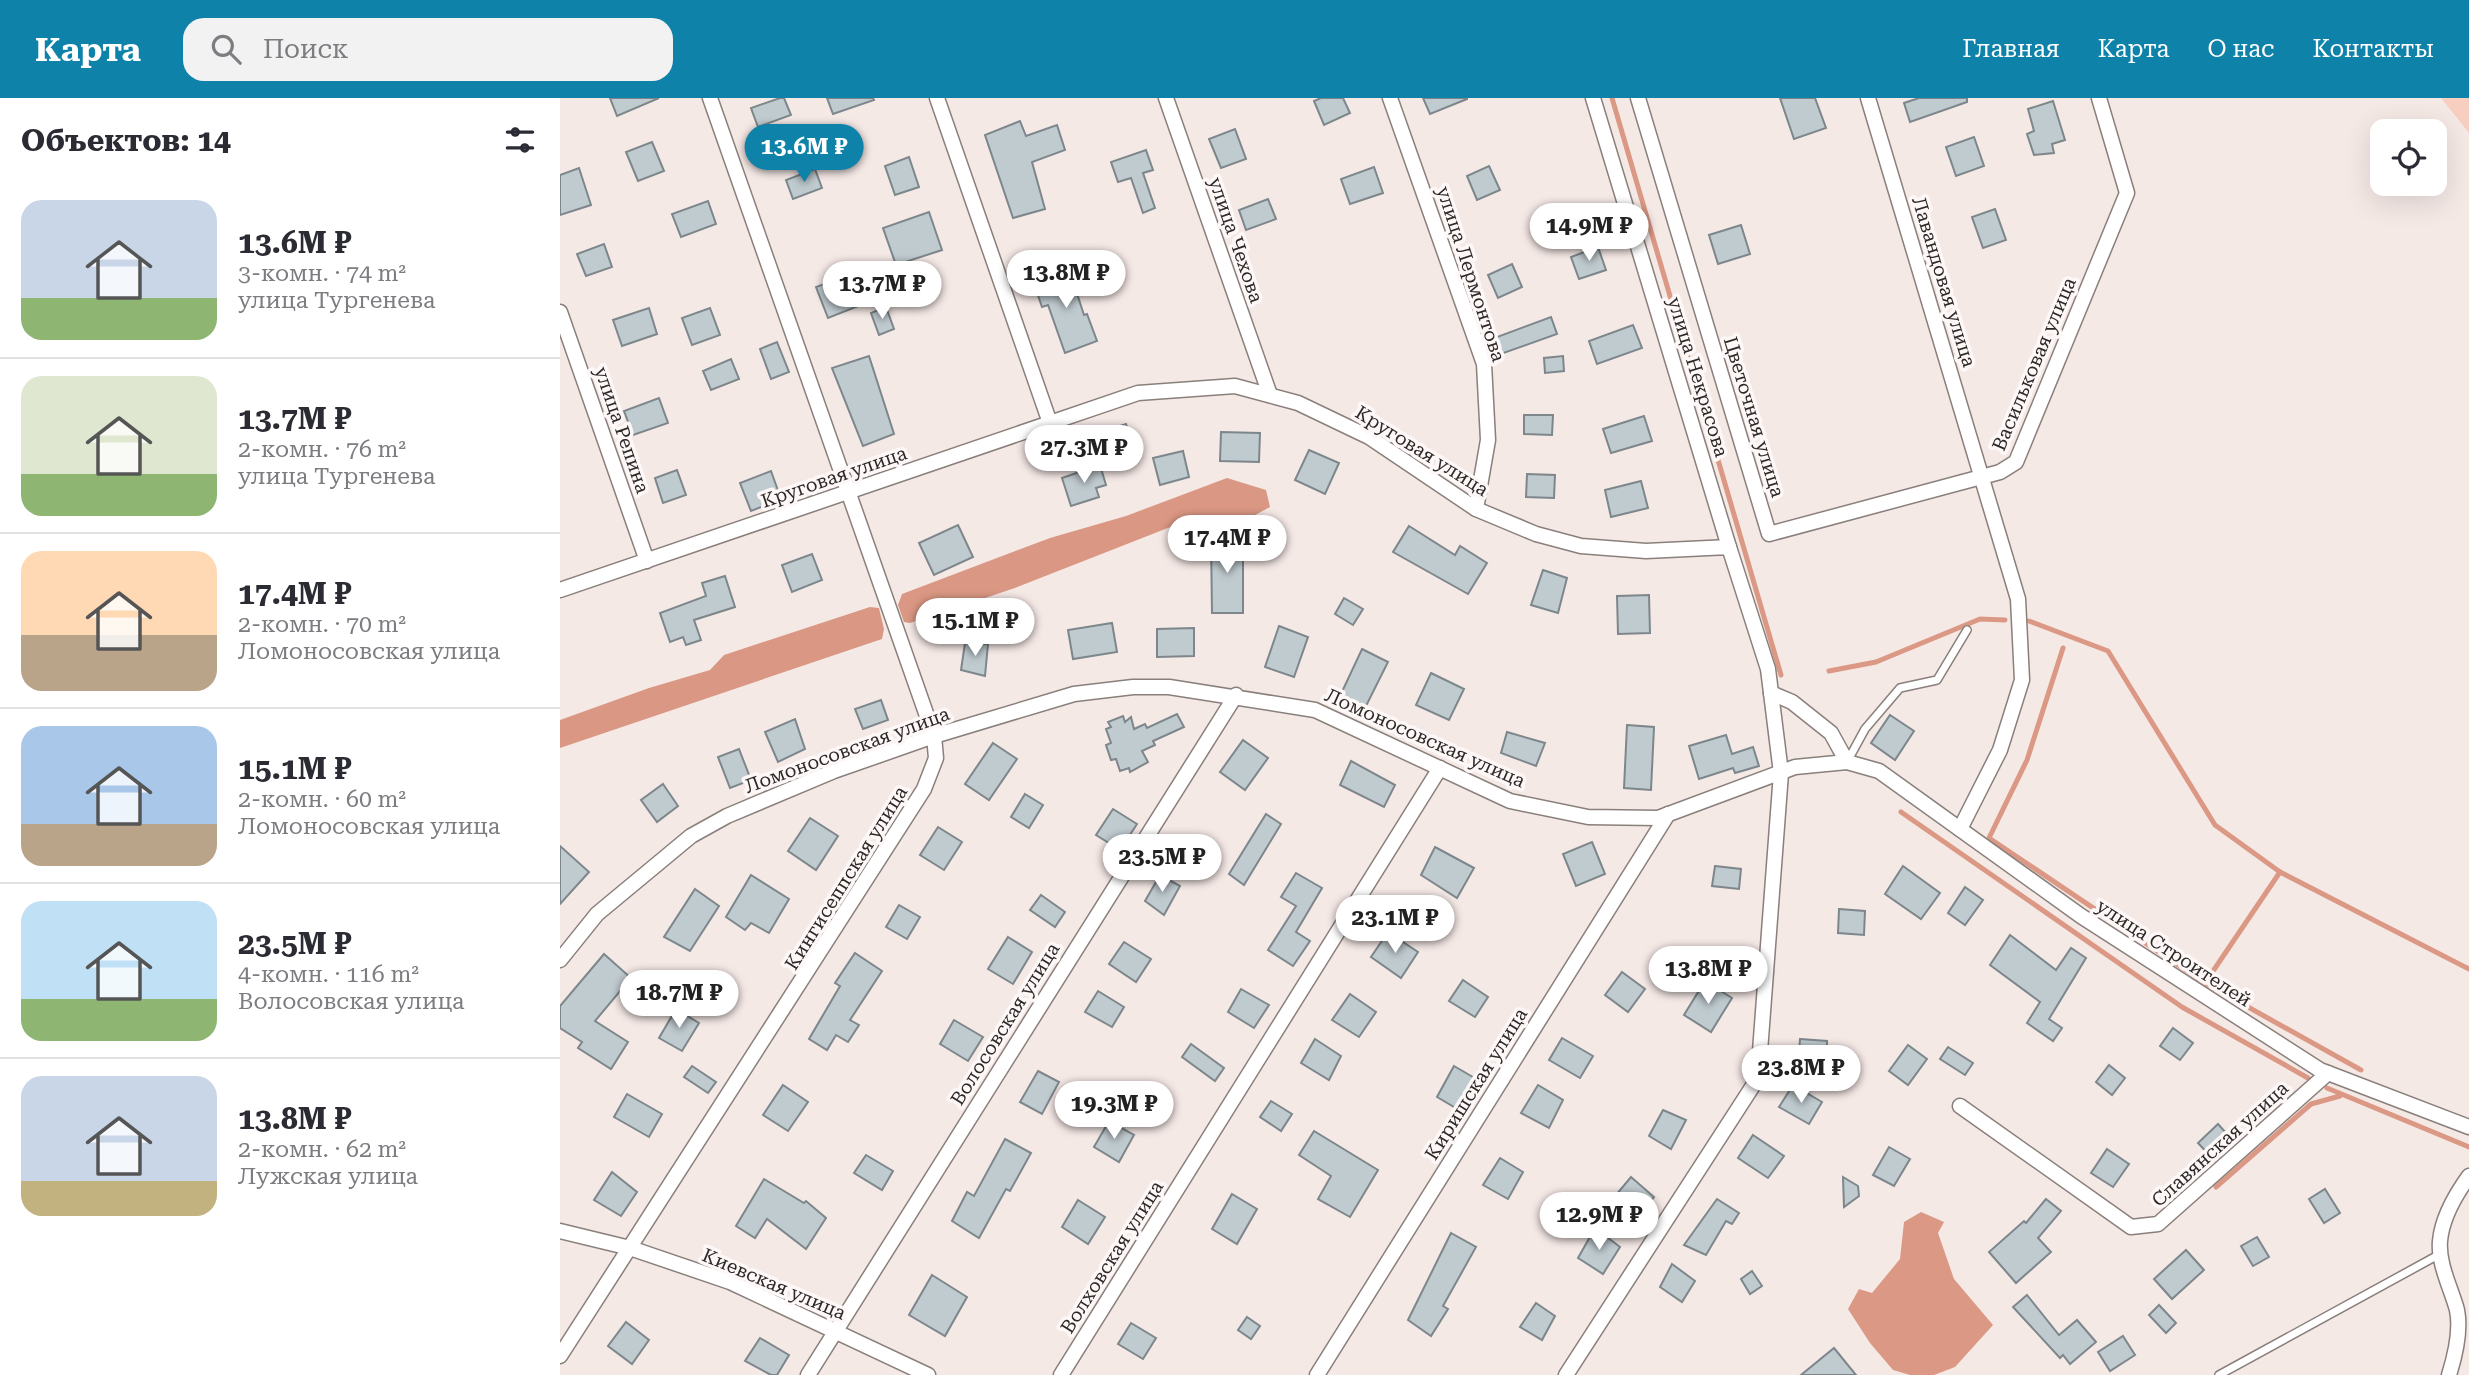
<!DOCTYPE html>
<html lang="ru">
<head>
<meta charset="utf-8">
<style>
	:root { --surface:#fff; --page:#f2f2f3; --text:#2b2b33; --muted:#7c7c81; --line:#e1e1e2; --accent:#0e82a9 }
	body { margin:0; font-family:"Roboto Serif",serif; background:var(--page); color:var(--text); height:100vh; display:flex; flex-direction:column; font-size:26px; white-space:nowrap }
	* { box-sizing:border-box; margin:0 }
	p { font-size:23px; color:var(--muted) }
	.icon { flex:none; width:38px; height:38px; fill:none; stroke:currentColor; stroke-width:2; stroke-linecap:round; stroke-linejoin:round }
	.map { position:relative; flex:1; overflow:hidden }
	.drawer { display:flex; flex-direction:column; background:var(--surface); width:560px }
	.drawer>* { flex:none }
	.fabs { position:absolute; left:1810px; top:21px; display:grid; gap:14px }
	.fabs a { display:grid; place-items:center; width:77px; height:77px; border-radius:14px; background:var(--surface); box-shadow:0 7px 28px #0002; font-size:35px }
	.price { position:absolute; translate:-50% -60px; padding:0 16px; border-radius:24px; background:#fff; color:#222; font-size:23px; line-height:46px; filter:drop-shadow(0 2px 4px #0008) }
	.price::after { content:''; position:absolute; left:50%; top:42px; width:21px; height:16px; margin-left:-10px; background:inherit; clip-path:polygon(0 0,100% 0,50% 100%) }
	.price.current { background:var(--accent); color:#fff }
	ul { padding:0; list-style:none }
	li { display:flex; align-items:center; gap:21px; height:175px; padding:0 21px }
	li+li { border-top:2px solid var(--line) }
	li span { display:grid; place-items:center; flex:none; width:196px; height:140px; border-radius:21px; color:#555 }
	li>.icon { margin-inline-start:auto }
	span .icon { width:84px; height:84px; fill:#fffc; stroke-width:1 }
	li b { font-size:30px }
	h2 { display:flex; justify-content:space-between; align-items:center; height:84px; padding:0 21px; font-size:30px }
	header { display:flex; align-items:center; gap:42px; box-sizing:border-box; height:98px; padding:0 35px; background:var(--accent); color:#fff }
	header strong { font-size:33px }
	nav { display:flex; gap:38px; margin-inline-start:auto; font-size:24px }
	.search { width:490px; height:63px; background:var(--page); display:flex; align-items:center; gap:18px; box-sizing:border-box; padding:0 24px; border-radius:21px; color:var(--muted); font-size:26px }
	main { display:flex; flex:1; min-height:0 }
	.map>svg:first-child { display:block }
	.green { fill:#f8cec1 }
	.forest { fill:#da9783 }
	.water { fill:#db9884 }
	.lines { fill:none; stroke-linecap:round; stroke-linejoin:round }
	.stream { stroke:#db9884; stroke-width:5 }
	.building { fill:#c0cbd0; stroke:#7d878b; stroke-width:2 }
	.service-casing { stroke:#897f7b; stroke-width:10 }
	.minor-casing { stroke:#897f7b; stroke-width:17 }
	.service { stroke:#fff; stroke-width:7 }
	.minor { stroke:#fff; stroke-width:14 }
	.labels { text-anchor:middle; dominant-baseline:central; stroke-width:7; stroke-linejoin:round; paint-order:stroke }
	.street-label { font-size:19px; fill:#2d2927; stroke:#fdf8f7 }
</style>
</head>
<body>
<header>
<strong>Карта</strong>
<div class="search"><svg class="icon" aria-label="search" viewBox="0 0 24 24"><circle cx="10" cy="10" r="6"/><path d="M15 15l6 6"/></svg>Поиск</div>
<nav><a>Главная</a><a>Карта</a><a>О нас</a><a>Контакты</a></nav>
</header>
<main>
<section class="drawer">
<h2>Объектов: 14<svg class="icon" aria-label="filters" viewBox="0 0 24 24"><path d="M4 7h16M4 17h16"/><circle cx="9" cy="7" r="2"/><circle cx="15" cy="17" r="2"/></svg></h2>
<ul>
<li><span style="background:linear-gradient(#c9d6e8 70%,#8fb573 0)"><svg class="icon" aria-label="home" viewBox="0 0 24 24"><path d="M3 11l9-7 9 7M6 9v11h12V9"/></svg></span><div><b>13.6M ₽</b><p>3-комн. · 74 m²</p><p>улица Тургенева</p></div></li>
<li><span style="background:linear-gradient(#dfe7d0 70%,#8fb573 0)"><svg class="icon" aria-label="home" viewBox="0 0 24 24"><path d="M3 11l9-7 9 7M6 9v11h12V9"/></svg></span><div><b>13.7M ₽</b><p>2-комн. · 76 m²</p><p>улица Тургенева</p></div></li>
<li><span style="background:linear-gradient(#ffd9b3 60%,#b9a48a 0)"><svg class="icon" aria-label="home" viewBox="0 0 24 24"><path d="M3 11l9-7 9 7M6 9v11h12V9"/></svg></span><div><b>17.4M ₽</b><p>2-комн. · 70 m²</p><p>Ломоносовская улица</p></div></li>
<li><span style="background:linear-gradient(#a9c7e8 70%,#b9a48a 0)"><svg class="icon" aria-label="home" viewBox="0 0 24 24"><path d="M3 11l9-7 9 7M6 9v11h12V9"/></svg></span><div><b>15.1M ₽</b><p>2-комн. · 60 m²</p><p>Ломоносовская улица</p></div></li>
<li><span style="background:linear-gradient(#bfe0f5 70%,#8fb573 0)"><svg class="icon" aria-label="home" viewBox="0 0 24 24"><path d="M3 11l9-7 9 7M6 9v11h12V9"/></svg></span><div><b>23.5M ₽</b><p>4-комн. · 116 m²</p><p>Волосовская улица</p></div></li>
<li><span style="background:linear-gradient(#c9d6e8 75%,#c2b280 0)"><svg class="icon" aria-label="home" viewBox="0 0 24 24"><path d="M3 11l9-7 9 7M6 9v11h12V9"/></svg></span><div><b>13.8M ₽</b><p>2-комн. · 62 m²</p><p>Лужская улица</p></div></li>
</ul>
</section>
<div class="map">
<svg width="1909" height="1277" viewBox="0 0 1909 1277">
	<rect width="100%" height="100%" fill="#f5e9e6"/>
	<path class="green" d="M1881,0h28v35z"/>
	<g class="forest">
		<path d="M667,380l39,12 4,17 -28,15 -41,-7 -186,73 -105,35 -6,-1 -6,-17 4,-11 148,-56 76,-22z"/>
		<path d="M310,509l9,1 5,21 -2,10 -322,109v-28l89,-32 61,-18 14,-15z"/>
	</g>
	<path class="water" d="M1361,1114l23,10 -6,11 16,46 39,46 -38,42 -21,8h-24l-17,-5 -23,-27 -22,-34 11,-20 13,4 28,-34 4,-37z"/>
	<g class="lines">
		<g class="stream">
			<path d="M1052,0l169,577"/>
			<path d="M1469,523l79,30 107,174 65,47 189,97"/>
			<path d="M1503,550l-36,112 -38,78 216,145 156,87"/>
			<path d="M1269,573l47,-9 104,-43 25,1"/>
			<path d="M1341,714l281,195 126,71"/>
			<path d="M1645,885l75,-111"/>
			<path d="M1767,990l142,59"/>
			<path d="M1656,1089l95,-83 29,-8"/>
		</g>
	</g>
	<g class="building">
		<path d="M50,0h49l-42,18z"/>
		<path d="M220,0h4l7,17 -33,12 -7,-19z"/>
		<path d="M267,0h46l1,2 -41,14z"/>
		<path d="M761,0h22l7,15 -26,12 -10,-24z"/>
		<path d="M863,0h44v1l-37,15z"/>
		<path d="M1220,0h35l11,30 -32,11z"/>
		<path d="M1359,0h48v4l-57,20 -6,-19z"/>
		<path d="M1493,3l12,39 -13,4 2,9 -20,2 -7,-21 7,-3 -6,-22z"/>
		<path d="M460,23l6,15 31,-11 8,25 -33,12 13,47 -32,9 -28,-83z"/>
		<path d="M675,31l11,30 -25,9 -12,-29z"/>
		<path d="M1414,39l10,29 -28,10 -10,-29z"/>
		<path d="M92,44l12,29 -26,10 -12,-29z"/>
		<path d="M586,52l7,20 -10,3 12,35 -12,5 -12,-35 -13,4 -7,-20z"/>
		<path d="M349,59l10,30 -24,8 -10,-29z"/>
		<path d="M929,68l11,24 -23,10 -10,-24z"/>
		<path d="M814,69l9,26 -33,11 -9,-25z"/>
		<path d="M19,70l12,37 -31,10v-40z"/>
		<path d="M255,71l7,19 -29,11 -7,-19z"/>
		<path d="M708,101l8,20 -30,11 -7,-20z"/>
		<path d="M148,103l8,23 -35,13 -9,-23z"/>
		<path d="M1435,111l11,31 -23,8 -11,-31z"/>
		<path d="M369,114l13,38 -46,15 -13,-37z"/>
		<path d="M1181,127l9,29 -32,10 -9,-29z"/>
		<path d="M44,146l8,23 -26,9 -9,-22z"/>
		<path d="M1038,149l8,23 -27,9 -8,-22z"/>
		<path d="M952,166l10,23 -24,11 -10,-23z"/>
		<path d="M509,171l15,46 3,-1 10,27 -32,12 -17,-48 -6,2 -9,-26z"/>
		<path d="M300,173l11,30 -43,17 -12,-31z"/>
		<path d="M326,209l8,22 -15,6 -8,-22z"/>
		<path d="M89,210l8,26 -35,12 -9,-26z"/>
		<path d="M150,210l10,27 -28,10 -10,-27z"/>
		<path d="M991,219l6,17 -62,22 -6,-16z"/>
		<path d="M1073,227l9,23 -45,16 -8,-23z"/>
		<path d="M217,244l12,30 -18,7 -11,-30z"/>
		<path d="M309,258l25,78 -31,12 -31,-78z"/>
		<path d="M1003,258l1,15 -19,2 -1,-15z"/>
		<path d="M171,261l8,20 -28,11 -8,-19z"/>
		<path d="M99,300l9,25 -35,12 -9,-24z"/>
		<path d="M964,317h29l-1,20 -28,-1z"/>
		<path d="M1084,318l8,25 -41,12 -8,-24z"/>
		<path d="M566,326l5,17 -23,8 -6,-17z"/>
		<path d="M661,334l39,1 -1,29 -39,-1z"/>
		<path d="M749,352l30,13 -14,31 -30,-14z"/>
		<path d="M623,353l6,26 -29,8 -7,-27z"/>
		<path d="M540,367l6,20 -10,3 3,9 -28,9 -9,-28z"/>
		<path d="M117,372l9,25 -23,8 -8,-25z"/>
		<path d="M211,373l10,28 -30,12 -11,-28z"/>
		<path d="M967,376l28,1 -1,23 -28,-1z"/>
		<path d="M1081,383l7,27 -37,9 -6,-27z"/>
		<path d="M398,427l15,32 -39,18 -15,-32z"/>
		<path d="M849,428l46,29 5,-9 27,17 -19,31 -75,-42z"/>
		<path d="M683,438v77h-31l-1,-76z"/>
		<path d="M252,456l10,26 -30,12 -10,-27z"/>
		<path d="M983,472l24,8 -9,35 -27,-8z"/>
		<path d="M165,478l10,31 -41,13 7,20 -15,5 -3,-8 -13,5 -10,-29 46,-17 -4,-13z"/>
		<path d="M1089,497l1,38 -32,1 -1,-38z"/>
		<path d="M784,500l19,11 -10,16 -18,-11z"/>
		<path d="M552,525l5,29 -44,7 -5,-29z"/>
		<path d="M719,528l29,11 -14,40 -29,-10z"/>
		<path d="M634,530v28l-37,1v-28z"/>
		<path d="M405,545l23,1 -3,32 -24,-6z"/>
		<path d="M802,551l26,13 -23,46 -25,-12z"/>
		<path d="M871,575l33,16 -15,31 -33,-15z"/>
		<path d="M321,602l7,20 -25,9 -8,-20z"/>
		<path d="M617,616l7,13 -31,14 2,4 -13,6 6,11 -18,10 -1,-4 -9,3 -4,-12 -5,1 -5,-15 5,-2 -5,-14 5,-2 -3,-5 15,-6 2,6 6,-5 3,12 11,-5 2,4z"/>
		<path d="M1330,617l24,16 -19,29 -24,-17z"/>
		<path d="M235,621l10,30 -27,13 -13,-30z"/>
		<path d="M1067,627l27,2 -3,63 -27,-2z"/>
		<path d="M947,634l38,11 -9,23 -35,-13z"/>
		<path d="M1166,637l6,19 21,-7 6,19 -24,7 -2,-5 -34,11 -10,-33z"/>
		<path d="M683,642l25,18 -23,32 -25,-18z"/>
		<path d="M433,645l24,16 -28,41 -24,-16z"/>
		<path d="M179,651l12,31 -21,8 -12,-31z"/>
		<path d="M791,663l44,24 -11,22 -44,-22z"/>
		<path d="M103,686l15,22 -21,16 -16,-22z"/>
		<path d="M465,696l18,11 -14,23 -18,-11z"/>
		<path d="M553,711l24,15 -17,26 -24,-15z"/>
		<path d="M706,716l15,10 -37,61 -15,-11z"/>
		<path d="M250,720l28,18 -22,34 -28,-19z"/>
		<path d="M378,729l24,15 -18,28 -24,-15z"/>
		<path d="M1032,744l13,32 -29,12 -13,-32z"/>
		<path d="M0,748l29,26 -29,32z"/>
		<path d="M875,749l39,21 -17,30 -36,-23z"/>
		<path d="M1155,768l26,3 -2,20 -27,-3z"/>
		<path d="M1343,768l37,27 -19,26 -36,-25z"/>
		<path d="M736,775l26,15 -26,44 14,9 -17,25 -25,-16 28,-44 -15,-9z"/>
		<path d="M191,777l38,24 -20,34 -18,-10 -6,7 -19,-13z"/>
		<path d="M600,777l20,11 -16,29 -19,-14z"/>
		<path d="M1405,789l18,13 -18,25 -17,-12z"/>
		<path d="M135,791l24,17 -29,45 -26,-14z"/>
		<path d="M481,797l24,17 -10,15 -25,-17z"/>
		<path d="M339,807l21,12 -13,22 -21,-12z"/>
		<path d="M1279,811l26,2 -1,24 -26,-2z"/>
		<path d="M828,834l30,20 -17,26 -30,-21z"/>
		<path d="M1450,837l46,35 15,-22 15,10 -37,61 13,9 -9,13 -26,-18 13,-21 -50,-37z"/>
		<path d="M448,839l24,15 -19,32 -25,-15z"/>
		<path d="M564,844l27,17 -15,23 -27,-18z"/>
		<path d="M295,855l27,18 -32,49 9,5 -11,17 -12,-7 -9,15 -18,-11 31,-53 -5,-3z"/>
		<path d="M44,856l27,24 -36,43 33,21 -17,27 -33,-21 4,-6 -22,-14v-22z"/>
		<path d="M1062,874l23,17 -17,23 -23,-17z"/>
		<path d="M903,882l25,17 -13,20 -26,-16z"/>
		<path d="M1145,883l27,17 -21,34 -27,-17z"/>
		<path d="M681,891l28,16 -15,23 -26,-16z"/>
		<path d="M538,893l26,16 -12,20 -27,-15z"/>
		<path d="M790,896l26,18 -17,25 -27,-17z"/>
		<path d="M116,911l23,14 -17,28 -23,-13z"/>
		<path d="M394,922l29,17 -15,24 -28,-17z"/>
		<path d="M1613,930l20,15 -13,17 -20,-14z"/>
		<path d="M1002,940l31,18 -13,22 -31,-18z"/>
		<path d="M755,941l26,17 -12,24 -28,-17z"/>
		<path d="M1240,941l27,2 -1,28 -28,-2z"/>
		<path d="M631,946l33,24 -9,13 -33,-24z"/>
		<path d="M1348,947l19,14 -19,26 -19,-14z"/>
		<path d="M1388,949l25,16 -8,12 -25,-16z"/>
		<path d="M1549,967l16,13 -13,17 -16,-13z"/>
		<path d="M132,968l24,16 -8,11 -24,-16z"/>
		<path d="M894,968l24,14 -17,31 -24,-14z"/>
		<path d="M478,973l21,11 -17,32 -22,-12z"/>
		<path d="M223,987l25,17 -20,29 -25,-16z"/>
		<path d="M978,987l25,15 -14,28 -28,-15z"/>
		<path d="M1233,987l29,17 -13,22 -30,-17z"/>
		<path d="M67,996l35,20 -13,23 -35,-20z"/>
		<path d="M711,1003l21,13 -11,17 -21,-14z"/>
		<path d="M1103,1012l23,10 -15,29 -22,-13z"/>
		<path d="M549,1023l25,14 -15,27 -25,-15z"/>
		<path d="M1658,1026l16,18 -20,18 -16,-17z"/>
		<path d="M754,1033l64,39 -28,47 -32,-18 13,-23 -32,-21z"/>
		<path d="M1193,1037l31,21 -16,22 -30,-20z"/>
		<path d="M445,1041l26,14 -21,38 -4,-2 -27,49 -27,-17 15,-29 7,4z"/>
		<path d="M1329,1049l21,12 -16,27 -21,-11z"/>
		<path d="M1547,1051l22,15 -16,23 -22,-14z"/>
		<path d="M306,1057l27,16 -11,19 -28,-17z"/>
		<path d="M940,1060l23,14 -15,27 -25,-14z"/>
		<path d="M52,1074l25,20 -16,24 -27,-16z"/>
		<path d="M1071,1079l23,20 -15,18 -23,-20z"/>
		<path d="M1283,1079l15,9 1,10 -15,11z"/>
		<path d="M204,1081l40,24 2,-2 20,17 -20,31 -39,-30 -12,19 -19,-12z"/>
		<path d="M1765,1091l15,24 -16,10 -15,-24z"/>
		<path d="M672,1096l25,15 -20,35 -25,-15z"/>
		<path d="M1157,1101l22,14 -7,11 -6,-3 -20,34 -22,-10z"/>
		<path d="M1486,1101l15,12 -23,27 13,14 -35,31 -27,-31 35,-31 2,2z"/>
		<path d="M518,1102l27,17 -17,27 -26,-17z"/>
		<path d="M1035,1130l25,19 -17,27 -25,-16z"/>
		<path d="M891,1135l25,14 -33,59 5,3 -17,27 -23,-16z"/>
		<path d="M1697,1139l12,20 -16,9 -12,-20z"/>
		<path d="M1626,1152l18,20 -32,29 -18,-20z"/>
		<path d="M1112,1166l23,17 -13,21 -22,-15z"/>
		<path d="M1192,1173l10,15 -12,8 -9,-15z"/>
		<path d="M372,1177l35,22 -22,39 -36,-21z"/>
		<path d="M1467,1197l32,40 18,-15 19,22 -26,22 -7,-9 -3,3 -47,-51z"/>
		<path d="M976,1205l19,13 -13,24 -22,-13z"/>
		<path d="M1599,1207l17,18 -10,10 -17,-18z"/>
		<path d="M687,1219l13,9 -9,13 -13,-9z"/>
		<path d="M66,1224l23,18 -17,24 -24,-18z"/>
		<path d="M571,1225l25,15 -13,21 -25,-15z"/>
		<path d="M1563,1238l12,19 -25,16 -12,-19z"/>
		<path d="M200,1240l29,17 -12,20h-6l-26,-14z"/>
		<path d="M1274,1250l22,27h-55z"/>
	</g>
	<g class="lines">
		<defs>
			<g id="service">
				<path d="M1287,664l18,-33 35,-41 37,-8 30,-50"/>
				<path d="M1659,1277l223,-122"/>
			</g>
			<g id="minor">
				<path d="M377,0l113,325"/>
				<path d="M606,0l104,297"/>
				<path d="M830,0l94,266 4,76 -12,69"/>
				<path d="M1033,0l136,449"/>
				<path d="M1078,0l131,436 231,-62 16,-10 111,-269 -28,-95"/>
				<path d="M1308,0l150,501 4,81 -22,70 -40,79"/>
				<path d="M0,214l87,249"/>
				<path d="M0,492l578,-197 97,-7 63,17 71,34 107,72 60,25 45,12 65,5 83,-4 39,122 13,104 -23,305 -192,297"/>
				<path d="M1211,595l21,9 39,31 16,29"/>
				<path d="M0,862l37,-46 94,-78 36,-20 107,-45 100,-35 140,-42 59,-7h36l146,23 195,91 78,16 70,1 137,-51 52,-5 32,9 202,145 239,154 149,57"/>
				<path d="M1400,1008l171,121 27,-3 170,-151"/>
				<path d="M0,1133l70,17 100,34 198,93"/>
				<path d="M0,1258l364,-567 12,-31 -2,-22 -224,-638"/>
				<path d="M248,1277l428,-680"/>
				<path d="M501,1277l379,-607"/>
				<path d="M757,1277l351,-561"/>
				<path d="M1889,1277c6,-19 12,-45 8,-65 -6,-22 -19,-46 -17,-69 2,-23 16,-47 29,-65"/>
			</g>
		</defs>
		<use href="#service" class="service-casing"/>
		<use href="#minor" class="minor-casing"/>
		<use href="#service" class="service"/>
		<use href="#minor" class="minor"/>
	</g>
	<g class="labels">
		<g class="street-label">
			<text transform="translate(676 142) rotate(71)">улица Чехова</text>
			<text transform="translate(911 176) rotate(72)">улица Лермонтова</text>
			<text transform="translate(1384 184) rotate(73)">Лавандовая улица</text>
			<text transform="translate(1474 266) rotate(-67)">Васильковая улица</text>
			<text transform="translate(1138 279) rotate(73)">улица Некрасова</text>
			<text transform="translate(1194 319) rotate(73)">Цветочная улица</text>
			<text transform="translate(62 332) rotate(71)">улица Репина</text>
			<text transform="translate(862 353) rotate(32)">Круговая улица</text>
			<text transform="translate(274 379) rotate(-19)">Круговая улица</text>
			<text transform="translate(865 640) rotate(24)">Ломоносовская улица</text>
			<text transform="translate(287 652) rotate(-20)">Ломоносовская улица</text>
			<text transform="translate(286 780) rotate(-58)">Кингисеппская улица</text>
			<text transform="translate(1614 855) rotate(33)">улица Строителей</text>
			<text transform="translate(445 926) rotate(-58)">Волосовская улица</text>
			<text transform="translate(916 986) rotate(-58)">Киришская улица</text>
			<text transform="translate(1660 1046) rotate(-42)">Славянская улица</text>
			<text transform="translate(552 1159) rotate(-58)">Волховская улица</text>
			<text transform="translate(214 1186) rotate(23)">Киевская улица</text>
		</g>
	</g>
</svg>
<div class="fabs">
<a><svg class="icon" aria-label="locate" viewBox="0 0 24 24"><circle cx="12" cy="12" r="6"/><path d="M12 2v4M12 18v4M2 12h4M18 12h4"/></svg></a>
</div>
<b class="price current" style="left:244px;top:86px">13.6M ₽</b>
<b class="price" style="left:1029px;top:165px">14.9M ₽</b>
<b class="price" style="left:506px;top:212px">13.8M ₽</b>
<b class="price" style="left:322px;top:223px">13.7M ₽</b>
<b class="price" style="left:524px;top:387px">27.3M ₽</b>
<b class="price" style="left:667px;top:477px">17.4M ₽</b>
<b class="price" style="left:415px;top:560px">15.1M ₽</b>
<b class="price" style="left:602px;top:796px">23.5M ₽</b>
<b class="price" style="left:835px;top:857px">23.1M ₽</b>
<b class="price" style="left:1148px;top:908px">13.8M ₽</b>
<b class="price" style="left:119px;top:932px">18.7M ₽</b>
<b class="price" style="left:1241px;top:1007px">23.8M ₽</b>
<b class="price" style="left:554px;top:1043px">19.3M ₽</b>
<b class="price" style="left:1039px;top:1154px">12.9M ₽</b>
</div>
</main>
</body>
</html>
